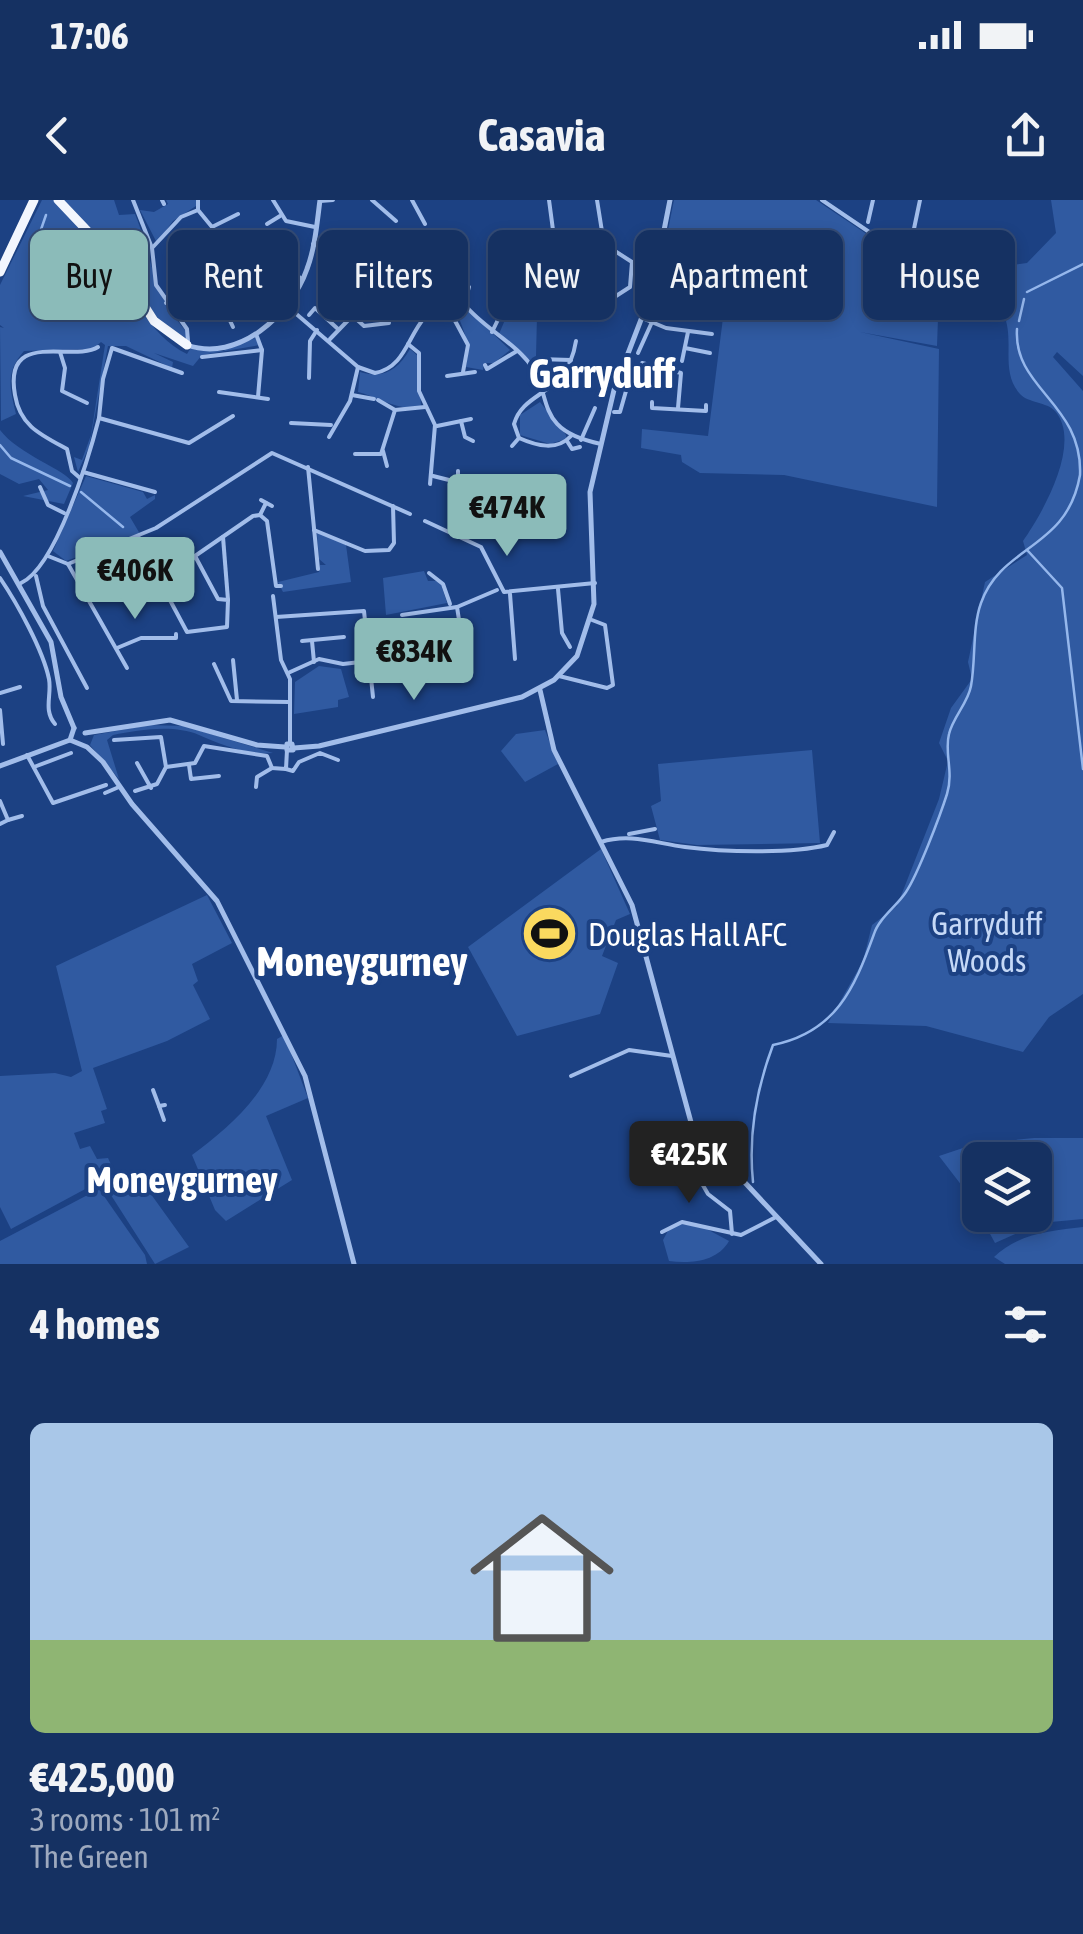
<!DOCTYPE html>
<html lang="en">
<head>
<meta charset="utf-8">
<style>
	:root { --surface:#153162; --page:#1e3968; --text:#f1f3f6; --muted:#9da9be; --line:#344c77; --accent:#8bbbb9 }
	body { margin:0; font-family:"Asap Condensed",sans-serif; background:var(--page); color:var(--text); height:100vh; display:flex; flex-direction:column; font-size:38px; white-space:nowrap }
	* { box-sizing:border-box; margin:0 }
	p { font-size:32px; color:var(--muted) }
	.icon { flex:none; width:55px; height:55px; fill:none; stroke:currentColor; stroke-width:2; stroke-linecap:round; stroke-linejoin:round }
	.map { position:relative; height:1064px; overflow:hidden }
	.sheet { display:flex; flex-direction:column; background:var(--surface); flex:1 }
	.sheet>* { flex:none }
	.top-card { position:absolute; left:30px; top:30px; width:1025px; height:90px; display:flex; gap:20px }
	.fabs { position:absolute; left:962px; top:942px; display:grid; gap:20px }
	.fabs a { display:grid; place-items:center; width:90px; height:90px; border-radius:15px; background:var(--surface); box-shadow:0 5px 15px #0003,0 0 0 2px var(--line); font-size:50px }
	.price { position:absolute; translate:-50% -85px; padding:0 22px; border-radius:10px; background:var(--accent); color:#111; font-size:32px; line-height:65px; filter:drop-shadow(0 2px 5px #0008) }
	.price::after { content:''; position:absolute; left:50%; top:60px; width:30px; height:22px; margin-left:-15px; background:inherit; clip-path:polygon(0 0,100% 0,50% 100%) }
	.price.active { background:#222; color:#fff }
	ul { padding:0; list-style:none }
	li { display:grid; align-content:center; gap:20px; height:530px; padding:0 30px }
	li+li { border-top:2px solid var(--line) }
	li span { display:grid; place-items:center; height:310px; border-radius:15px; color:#555 }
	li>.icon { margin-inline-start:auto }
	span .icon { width:180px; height:180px; fill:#fffc; stroke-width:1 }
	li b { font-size:42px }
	h2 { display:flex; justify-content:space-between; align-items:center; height:120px; padding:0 30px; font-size:42px }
	.pill { padding:0 35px; border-radius:15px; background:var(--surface); box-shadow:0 5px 15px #0003,0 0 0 2px var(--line); font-size:35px; line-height:90px }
	.pill.active { background:var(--accent); color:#111 }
	.status { display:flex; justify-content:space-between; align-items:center; height:70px; padding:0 50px; background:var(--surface); direction:ltr }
	.status svg { height:28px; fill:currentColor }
	header { display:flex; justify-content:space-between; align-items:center; height:130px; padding:0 30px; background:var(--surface); font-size:45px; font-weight:700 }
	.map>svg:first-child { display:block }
	.green { fill:#305aa1; fill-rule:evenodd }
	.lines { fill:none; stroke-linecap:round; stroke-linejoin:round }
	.stream { stroke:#95b7ec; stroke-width:2.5 }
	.minor { stroke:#a2bdea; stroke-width:4 }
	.tertiary { stroke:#a2bdea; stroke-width:5 }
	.trunk { stroke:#f2f6fe; stroke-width:9 }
	.labels { text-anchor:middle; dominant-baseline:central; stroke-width:8; stroke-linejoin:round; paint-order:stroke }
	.park-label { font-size:32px; fill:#c6d9f7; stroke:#1c4183 }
	.poi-label { font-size:32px; fill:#fff; stroke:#1c4183; text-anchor:start }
	.quarter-label { font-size:38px; font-weight:bold; fill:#fff; stroke:#1c4183 }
	.district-label { font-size:42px; font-weight:bold; fill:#fff; stroke:#1c4183 }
</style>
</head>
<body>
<div class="status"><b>17:06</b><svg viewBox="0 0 49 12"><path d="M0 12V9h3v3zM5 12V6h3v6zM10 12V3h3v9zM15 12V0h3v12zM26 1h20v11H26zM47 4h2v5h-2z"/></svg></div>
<header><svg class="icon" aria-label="back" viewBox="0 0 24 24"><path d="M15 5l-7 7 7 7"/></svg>Casavia<svg class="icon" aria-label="share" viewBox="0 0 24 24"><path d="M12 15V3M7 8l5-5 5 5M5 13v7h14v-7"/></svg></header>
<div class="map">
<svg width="1083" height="1064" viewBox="0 0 1083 1064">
	<rect width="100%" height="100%" fill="#1c4183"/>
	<g class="green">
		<path d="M42,0h14c17,19 37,38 52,59 25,33 40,76 79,95l3,-5 33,2 32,-13 5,7 -58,10 -9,11 -39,-13 19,9 -1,6 -46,-22h-18l-19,101 -11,25 -4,-15 8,3 9,-25 14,-90 -4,-3 -8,7 -69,2c-19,21 -14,38 -8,63l-15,7 -1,-94 4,1 -4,-3v-40z"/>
		<path d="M61,0h53l5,15 16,-1c19,47 16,79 52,118l-1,6 -26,-16 -41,-63z"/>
		<path d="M166,0h30v6l-23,15 -16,22 -17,-33 14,2 14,-8z"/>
		<path d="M674,0h142l76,51 48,12 -3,83 -77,-14 79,17 -2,158 -153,-32 -84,-2 -18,-11 -1,-7 -40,-7 1,-19 66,7 16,-126 -69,-15z"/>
		<path d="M1051,0h32v176l-26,-24 -4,5 30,34v603l-34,23 -26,35 -97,-26 -98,-3 35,-62 9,-36 25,-19 42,-107 9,-38 -9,-18 12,-35 21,-29 -4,-17 17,-80 42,-27 -4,-14c19,-27 60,-98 32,-130 -8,-9 -27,-8 -35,-17 -21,-24 -4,-54 -17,-81l-44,-11 -18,2 2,-40 23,8 61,-9 29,-30z"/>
		<path d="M599,38l2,6 -12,12 -3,26 -27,10 17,-42 -3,-6 -15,-2z"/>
		<path d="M459,101l51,49 -16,13h-10l-1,7 -17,-3c6,-30 -6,-38 -11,-64z"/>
		<path d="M513,101l38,2 -14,13 -1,40 11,10 21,-3 -15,23 -9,3 -12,-27 -33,-28z"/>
		<path d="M410,149l8,7 3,50c-20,7 -43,-9 -63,-14l2,-20c24,7 38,-2 50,-23z"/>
		<path d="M540,202l26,33v4l-16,5 -30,-9v-20z"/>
		<path d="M0,230c19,25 65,39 73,53l-9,21 -41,-8 25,-6 -9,-11 -20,5 -19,-10z"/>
		<path d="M86,276l57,16 4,7 8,-4v4l-25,18 10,17 -74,27 -13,-10z"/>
		<path d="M321,332l25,13 5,37 -68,10 -5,-10 41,-10 1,-7h6l-7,-6 -2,-25z"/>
		<path d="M424,371l4,10h12l7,22 -61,12 -3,-37z"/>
		<path d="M319,466l22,3 8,28 -11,3v7l-44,7 1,-32z"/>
		<path d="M149,525l35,1 89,27c-25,3 -53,-9 -74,-18 -26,-11 -60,-5 -86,0l-6,5 12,39 -29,-34 4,-10z"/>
		<path d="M545,530l13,34 -33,18 -24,-31 15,-17z"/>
		<path d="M812,550l8,93 -123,2 -37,-5 -9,-34 10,-5 -3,-37z"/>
		<path d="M601,649l29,65 -14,6 -14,36 16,7 -18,51 -83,22 -49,-89z"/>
		<path d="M207,695l25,48 -40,21 6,17 -5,4 17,34 -43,22 -74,27 14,41 -6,2 4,12 -31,10 6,16 10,-3 7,13 11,-1 7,15 -104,56 -11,-22v-131l55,-3 16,4 11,-6 -26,-105z"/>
		<path d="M284,835l24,63 -42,18 26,64 -66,41 -11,-11 -23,-55c36,-27 85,-67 85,-116z"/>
		<path d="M1034,938h49v81l-43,4 -45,20 -26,-48 -30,-39 36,-12zM980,960h55v55h-55z"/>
		<path d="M122,978l3,6 15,-5 49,68 -34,17 -46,-72 -2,-7z"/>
		<path d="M99,989l46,66 2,9h-147v-23z"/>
		<path d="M680,1024l23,3 26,14c-12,21 -39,23 -60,20l-6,-21 7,-13z"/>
		<path d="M1083,1027v37h-78l-11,-7c25,-24 57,-26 89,-30z"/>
	</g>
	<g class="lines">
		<g class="stream">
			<path d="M36,44l10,-29"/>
			<path d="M1027,92l56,-28"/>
			<path d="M1019,121l5,-22"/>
			<path d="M0,245l11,13 59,28"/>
			<path d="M81,292l42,35"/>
			<path d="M1028,351l34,37 21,181"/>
			<path d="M753,982c-5,-48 3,-92 20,-137 63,-13 81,-56 101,-111 5,-16 23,-28 32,-42 12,-18 34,-76 41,-98 7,-23 -3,-41 2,-60 4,-17 19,-31 22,-48 5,-27 1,-58 10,-83 21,-59 86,-53 99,-128 3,-72 -67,-86 -63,-146"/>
		</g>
		<g class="minor">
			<path d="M133,0l19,48 4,37 31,44 1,12"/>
			<path d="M162,0l2,4"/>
			<path d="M198,0v10l14,17 26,-13"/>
			<path d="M273,0l13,21 29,6"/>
			<path d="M372,0l24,21"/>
			<path d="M412,0l13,24"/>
			<path d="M549,0l6,45"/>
			<path d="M597,0l7,44 28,18 25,7"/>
			<path d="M822,0l59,40 40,12"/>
			<path d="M320,1l13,-1"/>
			<path d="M868,22l5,-22"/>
			<path d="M267,24l13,-8"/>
			<path d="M313,44l31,5 25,-11"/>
			<path d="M916,45l-5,-2 9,-43"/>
			<path d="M153,47l28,-30 17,-7"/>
			<path d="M332,48l-2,12 8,10 16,-6 -5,-17"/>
			<path d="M279,51l1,14 22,14"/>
			<path d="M209,60l10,17"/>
			<path d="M406,60l25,14 16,29"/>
			<path d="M390,65l29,-16"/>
			<path d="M267,75l-11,-19 16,-5 21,5"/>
			<path d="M184,79l13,-7"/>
			<path d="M469,87l-5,17c17,21 41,33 59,52 35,35 4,73 78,88"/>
			<path d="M509,97l43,1"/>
			<path d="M166,103l49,-32"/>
			<path d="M287,106l71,61 17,6c39,-7 32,-59 72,-70l6,14"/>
			<path d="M599,107l31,-20 2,-25"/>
			<path d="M224,108l9,19"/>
			<path d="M544,110l12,4"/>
			<path d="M552,111l3,-18"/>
			<path d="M309,115l6,-7 23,21"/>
			<path d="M353,116l11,10 25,-3 -20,-36"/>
			<path d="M230,118l31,-14 15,13"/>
			<path d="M436,118l17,-1 15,28 -5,27"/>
			<path d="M642,118l24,10 46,6"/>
			<path d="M492,132l17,-35v-45l46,-7 15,5"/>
			<path d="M256,134l6,16 -4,47"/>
			<path d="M330,139l27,-28 19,-10"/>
			<path d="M408,144l11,9v38l16,34 -5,59"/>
			<path d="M685,148l25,5"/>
			<path d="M60,152l5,16 -3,23 25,12"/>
			<path d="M638,153l14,-31"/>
			<path d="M202,157l60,-7"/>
			<path d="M538,159l33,1"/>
			<path d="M682,161l6,-29"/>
			<path d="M485,165l2,4 30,-18"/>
			<path d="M182,173l-70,-25 -9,31 -4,39 90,25 44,-27"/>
			<path d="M447,176l28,-4"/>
			<path d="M309,178l1,-37 7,-11"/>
			<path d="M219,192l49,7"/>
			<path d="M352,195l22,4"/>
			<path d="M378,200l17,10"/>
			<path d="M652,202v6l54,3v-6"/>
			<path d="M614,212h6l8,-28 14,-21 39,10 -3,35"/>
			<path d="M461,221l4,16 8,4"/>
			<path d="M291,223l40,2"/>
			<path d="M437,226l34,-7"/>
			<path d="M571,236c-14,15 -34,10 -52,2l-5,-14c10,-35 53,-27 62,-83"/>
			<path d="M329,237l21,-36 8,-34"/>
			<path d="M581,240l14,-32"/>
			<path d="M567,241l5,8 8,-2"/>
			<path d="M512,246l7,-8"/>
			<path d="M383,251l4,15"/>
			<path d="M355,254h26l14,-44 30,-3"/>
			<path d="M308,267l10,102"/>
			<path d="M458,271v28"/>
			<path d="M83,272l72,20"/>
			<path d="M433,276l24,6"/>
			<path d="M80,278l-8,-7 -5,-22c-26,-14 -47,-23 -52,-54 -12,-67 58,-32 83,-48"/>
			<path d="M40,287l8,18 16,8"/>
			<path d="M261,300l11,6"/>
			<path d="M260,315l6,-12"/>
			<path d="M425,321l56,26 23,45 91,-9"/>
			<path d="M314,330l51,21 24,-1 5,-7 -1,-37"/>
			<path d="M223,337l5,63"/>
			<path d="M139,338l21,40 -23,8 -2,7 5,3 24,-7 23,43 40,-5 1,-27 -10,-1 -23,-43 58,-40 7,-1 7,6 9,65h5"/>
			<path d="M48,356l20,8 88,-36 116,-75 138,61"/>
			<path d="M68,364l59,104"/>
			<path d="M429,373l14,11 7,20"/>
			<path d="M36,376l7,30 44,82"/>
			<path d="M0,378c17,25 43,72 49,101 3,16 -6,31 6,45"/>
			<path d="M21,383c35,-16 68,-126 78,-165"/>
			<path d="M163,386l15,-7 17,-23"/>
			<path d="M558,389l4,44 8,14"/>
			<path d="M510,394l5,65"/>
			<path d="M273,396l8,64 9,19v64"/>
			<path d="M457,407l10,64"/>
			<path d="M402,415l55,-8 40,-17"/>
			<path d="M276,417l88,-6 9,86"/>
			<path d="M302,441l42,-4"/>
			<path d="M312,441l2,21"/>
			<path d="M117,448l24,-10h35v-4"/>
			<path d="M233,460l4,40"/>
			<path d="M214,464l17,37 58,1"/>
			<path d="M288,473l31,-14 24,5 26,-3"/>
			<path d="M559,476l48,12 6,-3 -8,-60 -13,-5"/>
			<path d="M0,493l20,-6"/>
			<path d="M0,510l3,34"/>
			<path d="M114,540l47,-3 5,30"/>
			<path d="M27,555l26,48 53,-18"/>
			<path d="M137,563l14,25"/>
			<path d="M189,565l2,14 28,-3"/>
			<path d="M34,567l37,-14"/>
			<path d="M286,569l7,2 6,-9 21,-9 18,7"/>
			<path d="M256,587l1,-10 15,-9"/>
			<path d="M135,591l22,-7 9,-17 29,-4 9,-17 63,10 5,12 14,1 1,-19"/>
			<path d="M105,593l14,-6"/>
			<path d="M0,601l8,19 -8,4"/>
			<path d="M8,620l14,-4"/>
			<path d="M629,634l26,-5"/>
			<path d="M601,642c29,-9 54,1 84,5 37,5 106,7 142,-2l7,-13"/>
			<path d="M571,876l58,-26 43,6"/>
			<path d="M153,890l6,16 6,-1"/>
			<path d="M159,906l5,14"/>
			<path d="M697,975l11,19 22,17 2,23"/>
			<path d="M662,1032l20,-10 59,13 35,-18"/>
		</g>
		<g class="tertiary">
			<path d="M187,145c51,18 104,-30 120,-76 8,-21 10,-46 13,-69"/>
			<path d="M0,352l51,90 10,55 13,31"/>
			<path d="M540,490l14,60 78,155 60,221 129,138"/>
			<path d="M74,528l-4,12 17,7 16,15 29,42 85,97 88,175 49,188"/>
			<path d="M85,533l85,-13 87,25 28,2"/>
			<path d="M287,544h5l1,6h-6z"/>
			<path d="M294,548l25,-2 203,-49 32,-17 23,-24 17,-52 -4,-112 24,-102 38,-99 18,-91"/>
			<path d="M0,566l70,-26"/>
		</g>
		<g class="trunk">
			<path d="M58,0l57,60 39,61 33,24"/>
			<path d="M0,72l34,-72"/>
		</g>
	</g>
	<defs>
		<symbol id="stadium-disc" viewBox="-11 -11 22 22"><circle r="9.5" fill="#fad95f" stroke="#1c4183"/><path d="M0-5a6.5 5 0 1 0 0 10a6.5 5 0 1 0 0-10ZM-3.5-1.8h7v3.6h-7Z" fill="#111"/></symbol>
	</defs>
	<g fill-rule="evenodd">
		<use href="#stadium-disc" x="518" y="702" width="63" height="63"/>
	</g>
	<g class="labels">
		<g class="park-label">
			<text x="987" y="723">Garryduff<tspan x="987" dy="37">Woods</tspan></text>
		</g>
		<g class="poi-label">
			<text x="588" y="734">Douglas Hall AFC</text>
		</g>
		<g class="quarter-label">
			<text x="182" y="979">Moneygurney</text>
		</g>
		<g class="district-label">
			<text x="602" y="173">Garryduff</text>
			<text x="362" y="761">Moneygurney</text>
		</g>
	</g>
</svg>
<div class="fabs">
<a><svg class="icon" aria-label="layers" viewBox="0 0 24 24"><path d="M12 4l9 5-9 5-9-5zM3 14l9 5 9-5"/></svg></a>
</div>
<b class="price" style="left:507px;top:359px">€474K</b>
<b class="price" style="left:135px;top:422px">€406K</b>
<b class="price" style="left:414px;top:503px">€834K</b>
<b class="price active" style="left:689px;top:1006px">€425K</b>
<div class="top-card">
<a class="pill active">Buy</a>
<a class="pill">Rent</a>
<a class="pill">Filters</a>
<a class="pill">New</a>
<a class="pill">Apartment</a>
<a class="pill">House</a>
</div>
</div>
<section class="sheet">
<h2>4 homes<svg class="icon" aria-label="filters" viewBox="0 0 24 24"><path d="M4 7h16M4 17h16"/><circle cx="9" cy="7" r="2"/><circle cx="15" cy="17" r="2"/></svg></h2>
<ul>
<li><span style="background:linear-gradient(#a9c7e8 70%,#8fb573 0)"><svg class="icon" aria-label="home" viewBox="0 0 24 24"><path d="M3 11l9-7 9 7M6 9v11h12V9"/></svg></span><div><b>€425,000</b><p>3 rooms · 101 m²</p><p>The Green</p></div></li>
</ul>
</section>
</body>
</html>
